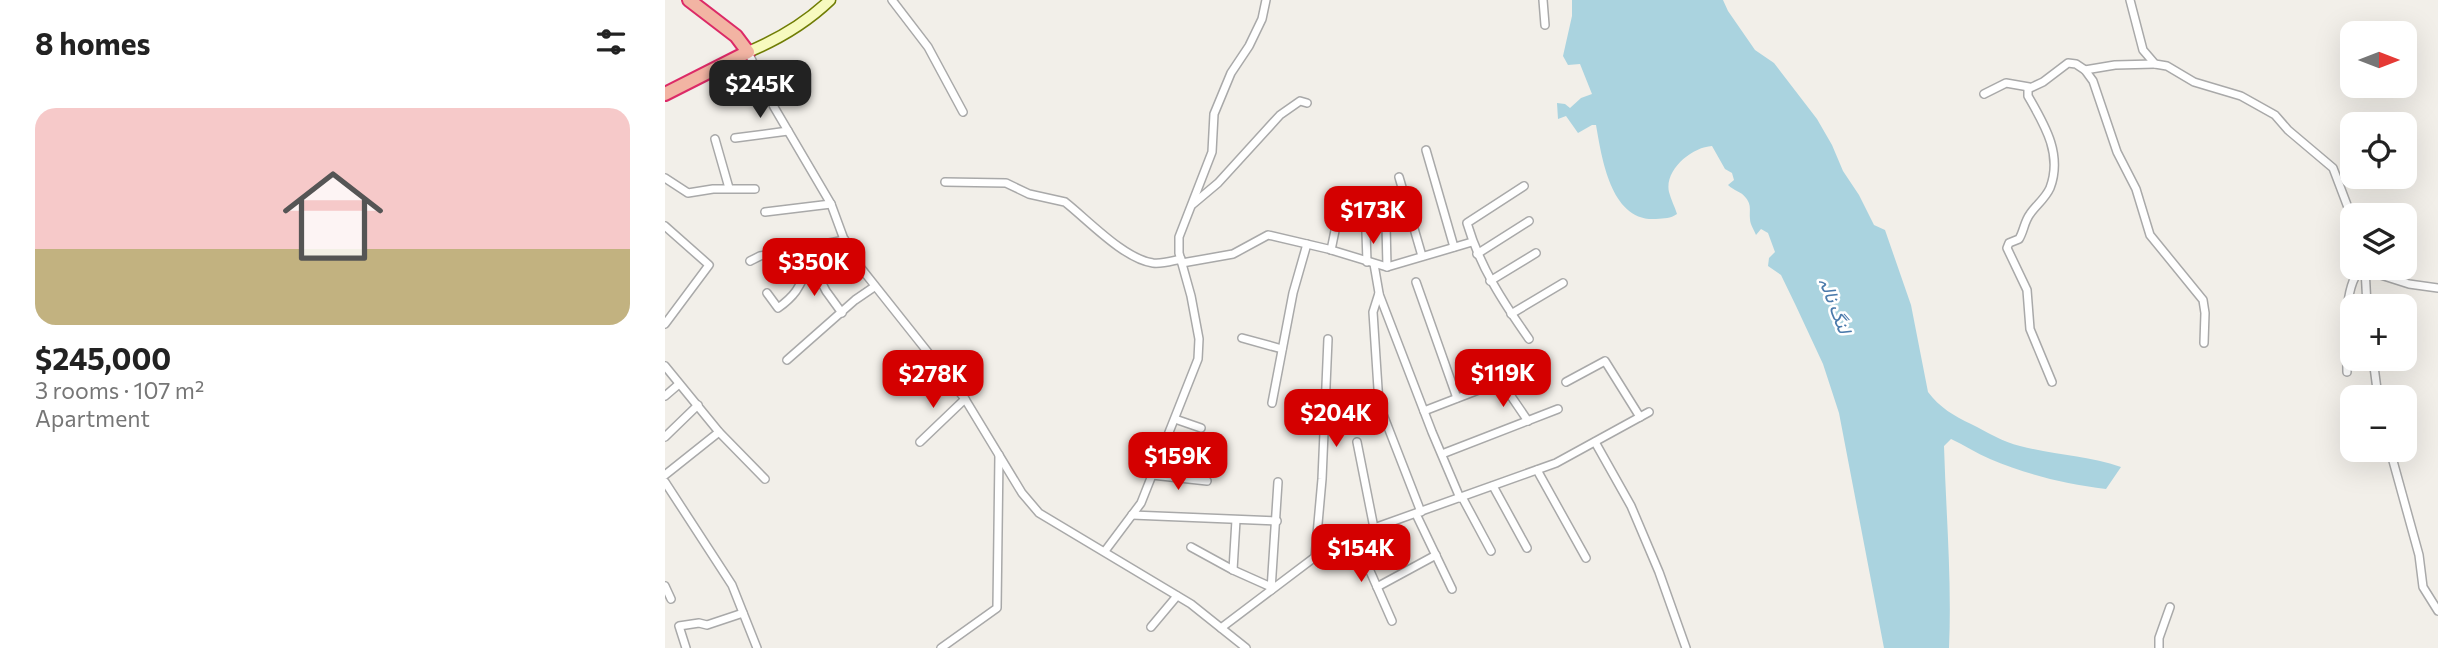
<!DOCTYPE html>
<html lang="en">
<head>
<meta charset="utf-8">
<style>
	:root { --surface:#fff; --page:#f6f6f6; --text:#222; --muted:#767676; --accent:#d40000 }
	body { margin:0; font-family:Commissioner,Vazirmatn,sans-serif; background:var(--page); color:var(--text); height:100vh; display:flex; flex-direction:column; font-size:26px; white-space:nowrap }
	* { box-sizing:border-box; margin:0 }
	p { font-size:23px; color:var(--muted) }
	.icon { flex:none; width:38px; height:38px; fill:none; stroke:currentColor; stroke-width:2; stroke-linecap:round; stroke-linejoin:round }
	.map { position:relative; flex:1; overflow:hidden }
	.side { display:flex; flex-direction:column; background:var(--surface); width:665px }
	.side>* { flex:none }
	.needle { width:46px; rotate:90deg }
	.tools { position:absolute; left:1675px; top:21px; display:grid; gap:14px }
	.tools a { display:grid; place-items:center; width:77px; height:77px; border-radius:14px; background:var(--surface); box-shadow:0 7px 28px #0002; font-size:35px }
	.price { position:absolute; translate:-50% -60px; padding:0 16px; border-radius:14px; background:var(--accent); color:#fff; font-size:23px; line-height:46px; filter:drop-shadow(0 2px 4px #0008) }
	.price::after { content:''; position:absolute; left:50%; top:42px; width:21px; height:16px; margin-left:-10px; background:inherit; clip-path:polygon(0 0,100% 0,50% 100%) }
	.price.on { background:#222; color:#fff }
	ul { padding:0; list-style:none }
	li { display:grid; align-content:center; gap:14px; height:371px; padding:0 35px }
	li span { display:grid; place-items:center; height:217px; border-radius:21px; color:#555 }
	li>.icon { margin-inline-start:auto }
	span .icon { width:126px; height:126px; fill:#fffc; stroke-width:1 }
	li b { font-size:30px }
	h2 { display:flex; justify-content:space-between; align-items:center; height:84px; padding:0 35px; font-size:30px }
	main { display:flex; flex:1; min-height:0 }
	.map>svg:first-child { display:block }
	.water { fill:#aad3df }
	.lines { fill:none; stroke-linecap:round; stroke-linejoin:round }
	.minor-casing { stroke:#a9a9a9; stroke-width:10 }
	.secondary-casing { stroke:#707d05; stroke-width:13 }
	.trunk-casing { stroke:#dc2a67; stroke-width:16 }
	.minor { stroke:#fff; stroke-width:7 }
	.secondary { stroke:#f7fabf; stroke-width:10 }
	.trunk { stroke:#f2b4a3; stroke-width:12 }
	.labels { text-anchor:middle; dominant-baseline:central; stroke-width:5; stroke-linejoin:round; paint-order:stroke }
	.water-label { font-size:19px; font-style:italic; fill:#4a7aab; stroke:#fff }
</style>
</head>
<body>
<main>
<section class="side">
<h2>8 homes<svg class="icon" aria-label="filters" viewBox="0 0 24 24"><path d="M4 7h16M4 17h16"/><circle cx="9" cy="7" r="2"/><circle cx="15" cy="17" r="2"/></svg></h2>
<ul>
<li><span style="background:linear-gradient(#f6c9c9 65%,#c2b280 0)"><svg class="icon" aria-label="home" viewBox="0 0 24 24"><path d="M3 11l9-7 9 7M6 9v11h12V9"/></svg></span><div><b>$245,000</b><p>3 rooms · 107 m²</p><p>Apartment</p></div></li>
</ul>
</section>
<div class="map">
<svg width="1773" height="648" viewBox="0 0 1773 648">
	<rect width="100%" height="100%" fill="#f2efe9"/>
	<path class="water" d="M907,0h151l5,11 27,39 19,13 43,56 15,26 11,26 16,24 15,30 11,5 26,75 17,87c11,15 26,24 43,32 16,8 32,18 49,22 34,9 68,10 101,21l-15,22c-41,-5 -78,-14 -116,-30 -14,-6 -26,-14 -39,-20l-7,7c2,68 8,135 5,202h-65l-45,-235 -16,-49 -27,-58 -15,-31 -13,-9 1,-8 6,-6 -7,-19 -7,-4 -5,6c-2,-5 -6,-11 -6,-16 -1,-9 2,-13 -4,-21 -5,-7 -12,-7 -18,-13l6,-5 -2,-7 -7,-4 -13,-23c-20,1 -48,24 -43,46 2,8 6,15 8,22 -7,5 -12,4 -21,5 -45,3 -54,-60 -60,-94h-4l-14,8 -12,-17 -8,3 -1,-16 8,1 5,4 11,-10 11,-4 -12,-30 -12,1 -5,-9 9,-40z"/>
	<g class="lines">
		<defs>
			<g id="minor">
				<path d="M227,0l36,47 35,65"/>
				<path d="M878,0l2,25"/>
				<path d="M1465,0l13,50 12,14 12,2 27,16 47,14 34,19 13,15 45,38 19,50"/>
				<path d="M83,52l26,55 57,97 18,49 116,146 57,94 17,20 152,91 55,44"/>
				<path d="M1420,70l30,-5 40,-1"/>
				<path d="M1319,94l22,-11 23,4"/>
				<path d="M70,138l53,-7"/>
				<path d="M50,139l14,49"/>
				<path d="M761,150l28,97"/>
				<path d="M734,177l23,79"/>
				<path d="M0,178l23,15 25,-4h42"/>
				<path d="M280,182l61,1 23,11 36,8c23,18 59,57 88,61 10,1 18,-2 28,-4"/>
				<path d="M859,186l-57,37c13,44 36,79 62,116"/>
				<path d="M700,202l2,60"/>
				<path d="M528,204l25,-21 62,-68 20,-14 7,2"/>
				<path d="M100,212l66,-8"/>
				<path d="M721,224l1,43"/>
				<path d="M0,226l44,39 -44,59"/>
				<path d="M666,250l6,-29"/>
				<path d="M812,254l52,-33"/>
				<path d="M85,261l10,-5 85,-16"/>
				<path d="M517,263l51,-9 35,-19 60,14 59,18 85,-25"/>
				<path d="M709,264l5,29 -6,19 6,92 42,108"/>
				<path d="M148,266l13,25 16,22"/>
				<path d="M1700,268l2,38"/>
				<path d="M1700,270l44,14 29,4"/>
				<path d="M825,281l46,-28"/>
				<path d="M751,282l41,116"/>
				<path d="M102,293l11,15c7,-5 13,-10 18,-17 12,-18 9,-27 33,-30l-3,-18"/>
				<path d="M714,294l53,138 28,66"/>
				<path d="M846,314l52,-31"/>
				<path d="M577,338l40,11"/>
				<path d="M1708,359l5,38"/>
				<path d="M122,360l68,-60 19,-13"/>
				<path d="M0,366l54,66 46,47"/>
				<path d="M1682,372c0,-25 -6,-90 16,-104"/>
				<path d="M835,380l28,41"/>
				<path d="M901,382l39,-21 35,56"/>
				<path d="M1387,382l-22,-53 -3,-39 -20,-42 2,-5 10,-4c5,-8 5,-17 11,-25 6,-9 15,-15 20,-26 13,-34 -6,-64 -22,-92v-7l15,-7 25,-19 8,1 9,6 8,11 24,71 19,37 14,46 53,65 2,13 -1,30"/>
				<path d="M0,396l14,-12"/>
				<path d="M660,397l34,-2"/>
				<path d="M607,403l21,-110 14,-49"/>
				<path d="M759,411l70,-27 38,-23"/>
				<path d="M510,419l26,9"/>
				<path d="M0,437l33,-32"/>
				<path d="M501,440l44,5"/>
				<path d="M255,442l45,-43"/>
				<path d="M692,442l17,86"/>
				<path d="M930,442l36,64 28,66 27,76"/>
				<path d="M1725,450l29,105 4,32 15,24"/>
				<path d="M777,454l116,-45"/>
				<path d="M872,470l49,88"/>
				<path d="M0,475l54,-43"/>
				<path d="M487,475l55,6"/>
				<path d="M0,482l67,103 25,63"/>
				<path d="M828,486l34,62"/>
				<path d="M797,497l29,54"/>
				<path d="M751,514l36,75"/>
				<path d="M467,515l145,6"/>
				<path d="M690,537l37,84"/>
				<path d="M526,547l42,23 38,17"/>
				<path d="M440,551l36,-48 57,-144 1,-20 -8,-43 -12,-43v-16l33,-85 2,-38 17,-41 18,-27 13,-27 4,-19"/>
				<path d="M650,557l7,-78 6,-140"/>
				<path d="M568,570l3,-50"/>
				<path d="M0,586l6,13"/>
				<path d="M712,587l59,-32"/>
				<path d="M606,590l7,-108"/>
				<path d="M486,627l26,-31"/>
				<path d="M556,628l94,-71 20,-12 39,-17 182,-65 93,-51"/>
				<path d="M21,648l-7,-22 20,-3 8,2 36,-12"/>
				<path d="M276,648l56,-40 2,-153"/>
				<path d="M1494,648v-10l11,-31"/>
			</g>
			<path id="secondary" d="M83,52c31,-13 57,-28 82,-52"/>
			<path id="trunk" d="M0,94l83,-42 -12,-16 -47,-36"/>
		</defs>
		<use href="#minor" class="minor-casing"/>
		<use href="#secondary" class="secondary-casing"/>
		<use href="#trunk" class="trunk-casing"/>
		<use href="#minor" class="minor"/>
		<use href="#secondary" class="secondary"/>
		<use href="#trunk" class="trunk"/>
	</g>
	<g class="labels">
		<g class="water-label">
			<text transform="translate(1171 305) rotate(69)">لنگ نالہ</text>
		</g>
	</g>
</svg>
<div class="tools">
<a><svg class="needle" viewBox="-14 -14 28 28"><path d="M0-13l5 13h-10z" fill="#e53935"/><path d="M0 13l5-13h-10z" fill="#767676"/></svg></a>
<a><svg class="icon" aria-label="locate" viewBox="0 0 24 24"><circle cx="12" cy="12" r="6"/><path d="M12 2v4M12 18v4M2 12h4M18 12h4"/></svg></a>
<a><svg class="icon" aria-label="layers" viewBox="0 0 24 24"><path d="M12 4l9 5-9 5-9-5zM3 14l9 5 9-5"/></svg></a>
<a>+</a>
<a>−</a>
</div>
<b class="price on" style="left:95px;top:120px">$245K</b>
<b class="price" style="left:708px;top:246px">$173K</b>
<b class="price" style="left:149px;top:298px">$350K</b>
<b class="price" style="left:838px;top:409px">$119K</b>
<b class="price" style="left:268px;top:410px">$278K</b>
<b class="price" style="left:671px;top:449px">$204K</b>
<b class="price" style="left:513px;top:492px">$159K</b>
<b class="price" style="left:696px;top:584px">$154K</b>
</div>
</main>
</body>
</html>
